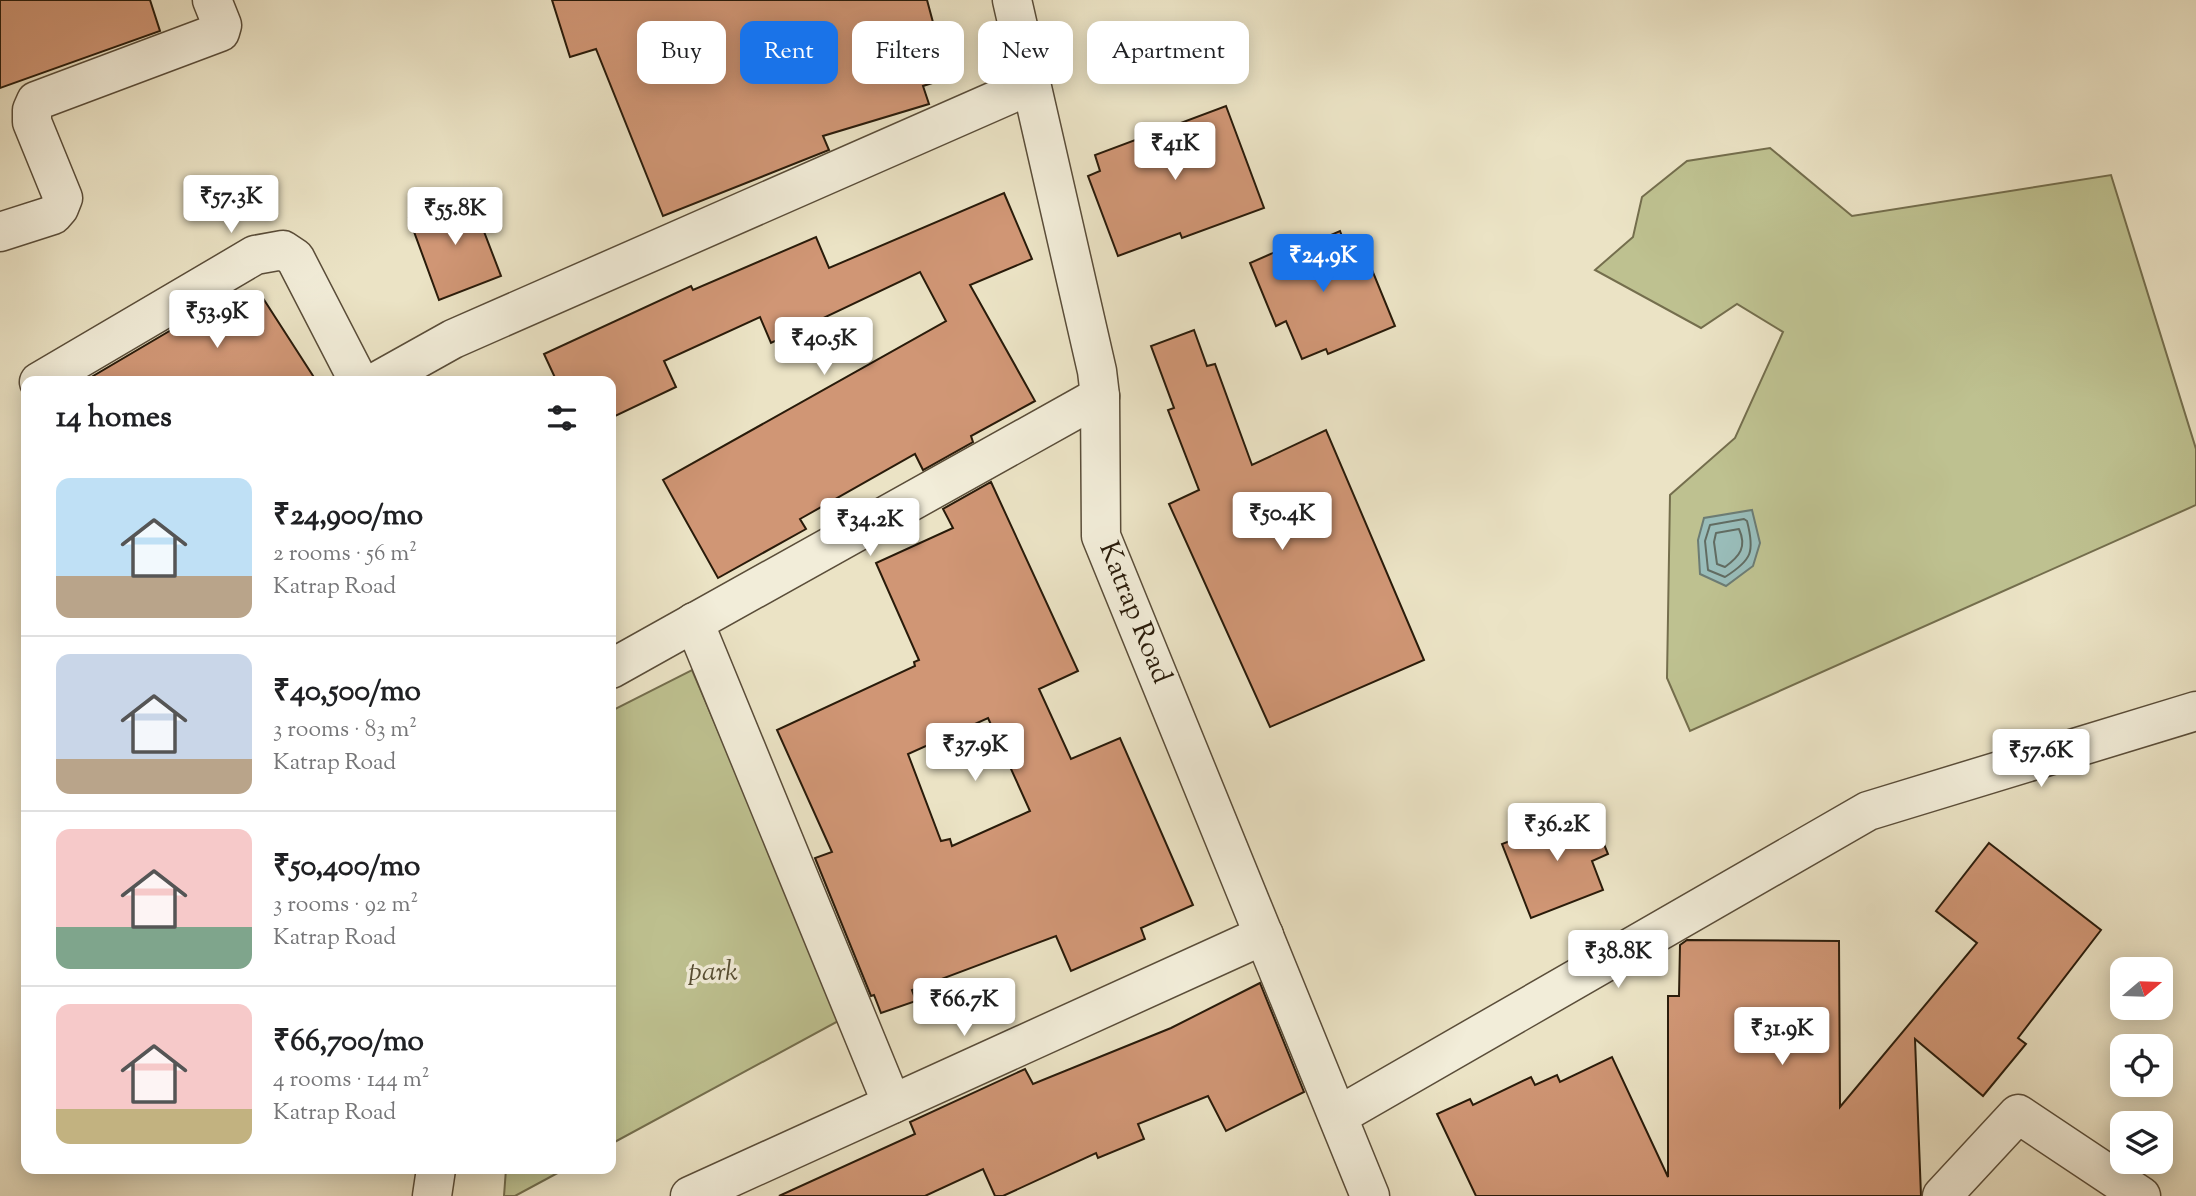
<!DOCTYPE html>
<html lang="en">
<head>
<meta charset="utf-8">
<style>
	:root { --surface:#fff; --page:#f2f2f2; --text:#202124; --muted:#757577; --line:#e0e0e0; --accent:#1a73e8 }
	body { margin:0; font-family:"Sorts Mill Goudy",serif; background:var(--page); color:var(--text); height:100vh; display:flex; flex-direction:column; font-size:26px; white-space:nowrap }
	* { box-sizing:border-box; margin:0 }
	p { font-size:23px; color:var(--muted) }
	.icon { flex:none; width:38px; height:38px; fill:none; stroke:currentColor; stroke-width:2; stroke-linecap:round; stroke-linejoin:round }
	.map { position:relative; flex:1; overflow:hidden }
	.drawer { position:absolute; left:21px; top:376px; width:595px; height:798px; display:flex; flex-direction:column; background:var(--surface); border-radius:14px; box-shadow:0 4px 18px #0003 }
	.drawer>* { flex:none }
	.banner { position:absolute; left:637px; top:21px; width:665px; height:63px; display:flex; gap:14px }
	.needle { width:46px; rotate:71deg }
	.buttons { position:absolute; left:2110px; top:957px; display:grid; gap:14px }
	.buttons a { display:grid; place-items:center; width:63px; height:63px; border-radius:14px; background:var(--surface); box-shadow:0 4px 18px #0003; font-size:35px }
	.price { position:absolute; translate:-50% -60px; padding:0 16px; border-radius:7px; background:#fff; color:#222; font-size:23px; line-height:46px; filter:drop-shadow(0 2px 4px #0008) }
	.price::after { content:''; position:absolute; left:50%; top:42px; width:21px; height:16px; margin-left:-10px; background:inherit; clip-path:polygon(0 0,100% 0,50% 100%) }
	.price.current { background:var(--accent); color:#fff }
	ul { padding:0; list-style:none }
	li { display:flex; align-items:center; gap:21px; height:175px; padding:0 35px }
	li+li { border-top:2px solid var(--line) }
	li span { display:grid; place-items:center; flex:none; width:196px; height:140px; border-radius:14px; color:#555 }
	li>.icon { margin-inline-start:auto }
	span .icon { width:84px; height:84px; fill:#fffc; stroke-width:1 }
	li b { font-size:30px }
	h2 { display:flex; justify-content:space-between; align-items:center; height:84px; padding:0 35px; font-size:30px }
	.pill { padding:0 24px; border-radius:14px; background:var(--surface); box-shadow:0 4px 18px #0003; font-size:24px; line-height:63px }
	.pill.current { background:var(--accent); color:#fff }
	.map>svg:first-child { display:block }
	.green { fill:#bec190; stroke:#746e4d; stroke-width:2 }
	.water { fill:#99bdba; stroke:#6c7c74; stroke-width:2 }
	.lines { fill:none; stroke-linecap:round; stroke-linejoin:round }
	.shore { stroke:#616c62; stroke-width:2 }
	.building { fill:#d09675; stroke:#291b0a; stroke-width:2; fill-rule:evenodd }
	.street-casing { stroke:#5a4d39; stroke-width:41 }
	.street { stroke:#f2edd9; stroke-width:38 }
	.labels { text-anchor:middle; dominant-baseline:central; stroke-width:7; stroke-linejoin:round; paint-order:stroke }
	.street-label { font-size:28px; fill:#291b0a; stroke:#f2edd9 }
	.park-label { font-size:28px; font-style:italic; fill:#564d32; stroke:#f2edd9 }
</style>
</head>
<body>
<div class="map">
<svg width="2196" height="1196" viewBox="0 0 2196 1196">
	<rect width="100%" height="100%" fill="#ebe3c5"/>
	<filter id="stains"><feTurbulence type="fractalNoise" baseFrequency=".00286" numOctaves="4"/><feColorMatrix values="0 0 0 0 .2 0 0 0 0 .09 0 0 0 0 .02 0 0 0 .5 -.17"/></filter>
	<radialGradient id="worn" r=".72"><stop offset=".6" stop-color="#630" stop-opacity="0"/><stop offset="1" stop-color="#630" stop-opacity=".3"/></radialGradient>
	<g class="green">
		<path d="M1770,148l82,68 259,-41 85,274v56l-506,226 -23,-53 3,-183 65,-57 48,-106 -46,-28 -36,24 -106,-58 38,-33 9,-40 45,-36z"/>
		<path d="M692,670l150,349 -231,125v-433z"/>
		<path d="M506,1169h59l-50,27h-11z"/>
	</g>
	<path class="water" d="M1752,510l8,33 -7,23 -27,20 -26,-12 -2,-34 6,-22z"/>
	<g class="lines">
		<g class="shore">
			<path d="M1744,519l3,2c8,31 5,39 -22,56l-17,-7 -3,-29 5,-16z"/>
			<path d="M1739,529c8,18 1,27 -14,38l-8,-3 -3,-22 2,-9z"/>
		</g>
	</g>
	<g class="building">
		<path d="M0,0h150l10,31 -160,57z"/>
		<path d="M552,0h375l7,26 4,-1 16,51 -31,10 6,18 -106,32 6,14 -166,66 -67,-167 -26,8z"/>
		<path d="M1226,106l38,102 -82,30 -2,-5 -62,23 -30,-80 12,-5 -5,-16z"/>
		<path d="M1004,193l28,66 -62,26 65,116 -64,35 2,6 -50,28 -8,-16 -115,65 6,10 -88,49 -55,-98 283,-159 -26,-49 -149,71 -11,-26 -96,44 12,26 -65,31v-36h-54l-13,-28 147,-68 2,4 123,-53 13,31z"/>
		<path d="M470,195l31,81 -62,24 -30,-82z"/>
		<path d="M1340,231l7,18 14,-6 34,83 -67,28 -2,-5 -24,10 -16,-38 -10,5 -26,-63 55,-24 3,6z"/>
		<path d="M259,292l58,90h-234l151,-89 7,11z"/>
		<path d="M1194,330l13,36 8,-2 37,101 74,-35 98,230 -154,67 -101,-223 30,-14 -31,-80 6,-2 -23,-62z"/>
		<path d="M991,482l87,189 -39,18 32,70 49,-21 73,167 -52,23 4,11 -74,32 -15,-35 -144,54 4,11 -35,12 -7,-18 -3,1 -56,-138 17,-6 -55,-122 138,-64 -1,-4 5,-2 -43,-97 77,-35 -10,-19zM988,718l42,93 -78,35 -2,-7 -9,2 -33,-87z"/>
		<path d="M1590,810l18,44 -16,7 11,29 -72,28 -29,-74z"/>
		<path d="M1989,843l112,87 -83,108 8,6 -43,52 -68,-57 6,157h-445l-39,-82 33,-15 3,6 58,-28 4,8 22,-10 3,7 52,-25 56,120v-181h11l1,-51 7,-5 152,1 1,166 137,-164 -41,-32z"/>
		<path d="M1260,983l44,109 -78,39 -18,-35 -70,28 6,15 -46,19 -2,-5 -93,43h-8l-12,-27 -58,27h-146l136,-62 -5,-12 115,-53 8,15 138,-56z"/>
	</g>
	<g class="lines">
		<defs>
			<g id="street">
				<path d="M1012,0l85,371 3,25 1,140 269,660"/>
				<path d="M0,232l53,-17 6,-7 4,-10 -31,-76v-12l4,-9 184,-69 2,-7 -10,-25"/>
				<path d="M39,382l216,-127 28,-5 12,8 64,124"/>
				<path d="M376,382l77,-43 578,-254"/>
				<path d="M694,622l198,482"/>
				<path d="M611,669l489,-273"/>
				<path d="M1338,1116l530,-305 328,-100"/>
				<path d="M432,1196l4,-27"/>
				<path d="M690,1196l574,-261"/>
				<path d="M1942,1196l76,-82 123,82"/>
			</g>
		</defs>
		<use href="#street" class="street-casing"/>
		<use href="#street" class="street"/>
	</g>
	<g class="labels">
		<g class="street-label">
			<text transform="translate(1134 613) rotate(68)">Katrap Road</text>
		</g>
		<g class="park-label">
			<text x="713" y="973">park</text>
		</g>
	</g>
	<rect width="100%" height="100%" filter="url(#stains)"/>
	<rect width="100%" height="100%" fill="url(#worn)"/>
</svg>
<div class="buttons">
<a><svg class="needle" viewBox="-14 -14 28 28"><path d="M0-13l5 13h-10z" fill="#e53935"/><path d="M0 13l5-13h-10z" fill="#757577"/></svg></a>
<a><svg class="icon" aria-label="locate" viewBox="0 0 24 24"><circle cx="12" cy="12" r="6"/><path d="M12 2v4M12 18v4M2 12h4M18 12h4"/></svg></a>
<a><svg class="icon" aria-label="layers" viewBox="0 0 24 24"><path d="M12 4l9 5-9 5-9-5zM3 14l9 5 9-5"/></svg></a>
</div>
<b class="price" style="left:1175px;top:182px">₹41K</b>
<b class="price" style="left:231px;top:235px">₹57.3K</b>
<b class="price" style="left:455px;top:247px">₹55.8K</b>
<b class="price current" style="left:1323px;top:294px">₹24.9K</b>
<b class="price" style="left:217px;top:350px">₹53.9K</b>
<b class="price" style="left:824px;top:377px">₹40.5K</b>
<b class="price" style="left:1282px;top:552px">₹50.4K</b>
<b class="price" style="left:870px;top:558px">₹34.2K</b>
<b class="price" style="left:975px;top:783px">₹37.9K</b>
<b class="price" style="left:2041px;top:789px">₹57.6K</b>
<b class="price" style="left:1557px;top:863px">₹36.2K</b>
<b class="price" style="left:1618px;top:990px">₹38.8K</b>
<b class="price" style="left:964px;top:1038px">₹66.7K</b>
<b class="price" style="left:1782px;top:1067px">₹31.9K</b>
<div class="banner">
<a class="pill">Buy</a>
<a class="pill current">Rent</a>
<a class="pill">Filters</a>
<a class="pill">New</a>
<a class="pill">Apartment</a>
</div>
<section class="drawer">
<h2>14 homes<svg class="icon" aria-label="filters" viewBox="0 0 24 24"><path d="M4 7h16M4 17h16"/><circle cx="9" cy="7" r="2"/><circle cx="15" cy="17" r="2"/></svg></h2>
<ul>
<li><span style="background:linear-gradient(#bfe0f5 70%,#b9a48a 0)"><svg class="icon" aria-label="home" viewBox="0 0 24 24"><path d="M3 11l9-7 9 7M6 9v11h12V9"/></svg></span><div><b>₹24,900/mo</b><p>2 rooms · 56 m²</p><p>Katrap Road</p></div></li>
<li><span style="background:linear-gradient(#c9d6e8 75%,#b9a48a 0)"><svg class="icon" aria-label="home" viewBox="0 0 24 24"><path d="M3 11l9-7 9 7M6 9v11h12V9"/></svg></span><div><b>₹40,500/mo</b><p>3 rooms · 83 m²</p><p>Katrap Road</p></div></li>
<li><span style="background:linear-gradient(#f6c9c9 70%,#7fa58c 0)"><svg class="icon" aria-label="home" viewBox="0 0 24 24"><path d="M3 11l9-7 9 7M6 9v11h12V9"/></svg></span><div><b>₹50,400/mo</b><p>3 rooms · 92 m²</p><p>Katrap Road</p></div></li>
<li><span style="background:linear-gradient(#f6c9c9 75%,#c2b280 0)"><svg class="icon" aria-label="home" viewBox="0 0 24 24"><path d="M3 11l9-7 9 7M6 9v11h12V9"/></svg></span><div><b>₹66,700/mo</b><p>4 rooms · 144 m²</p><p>Katrap Road</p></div></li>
</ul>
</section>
</div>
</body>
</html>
